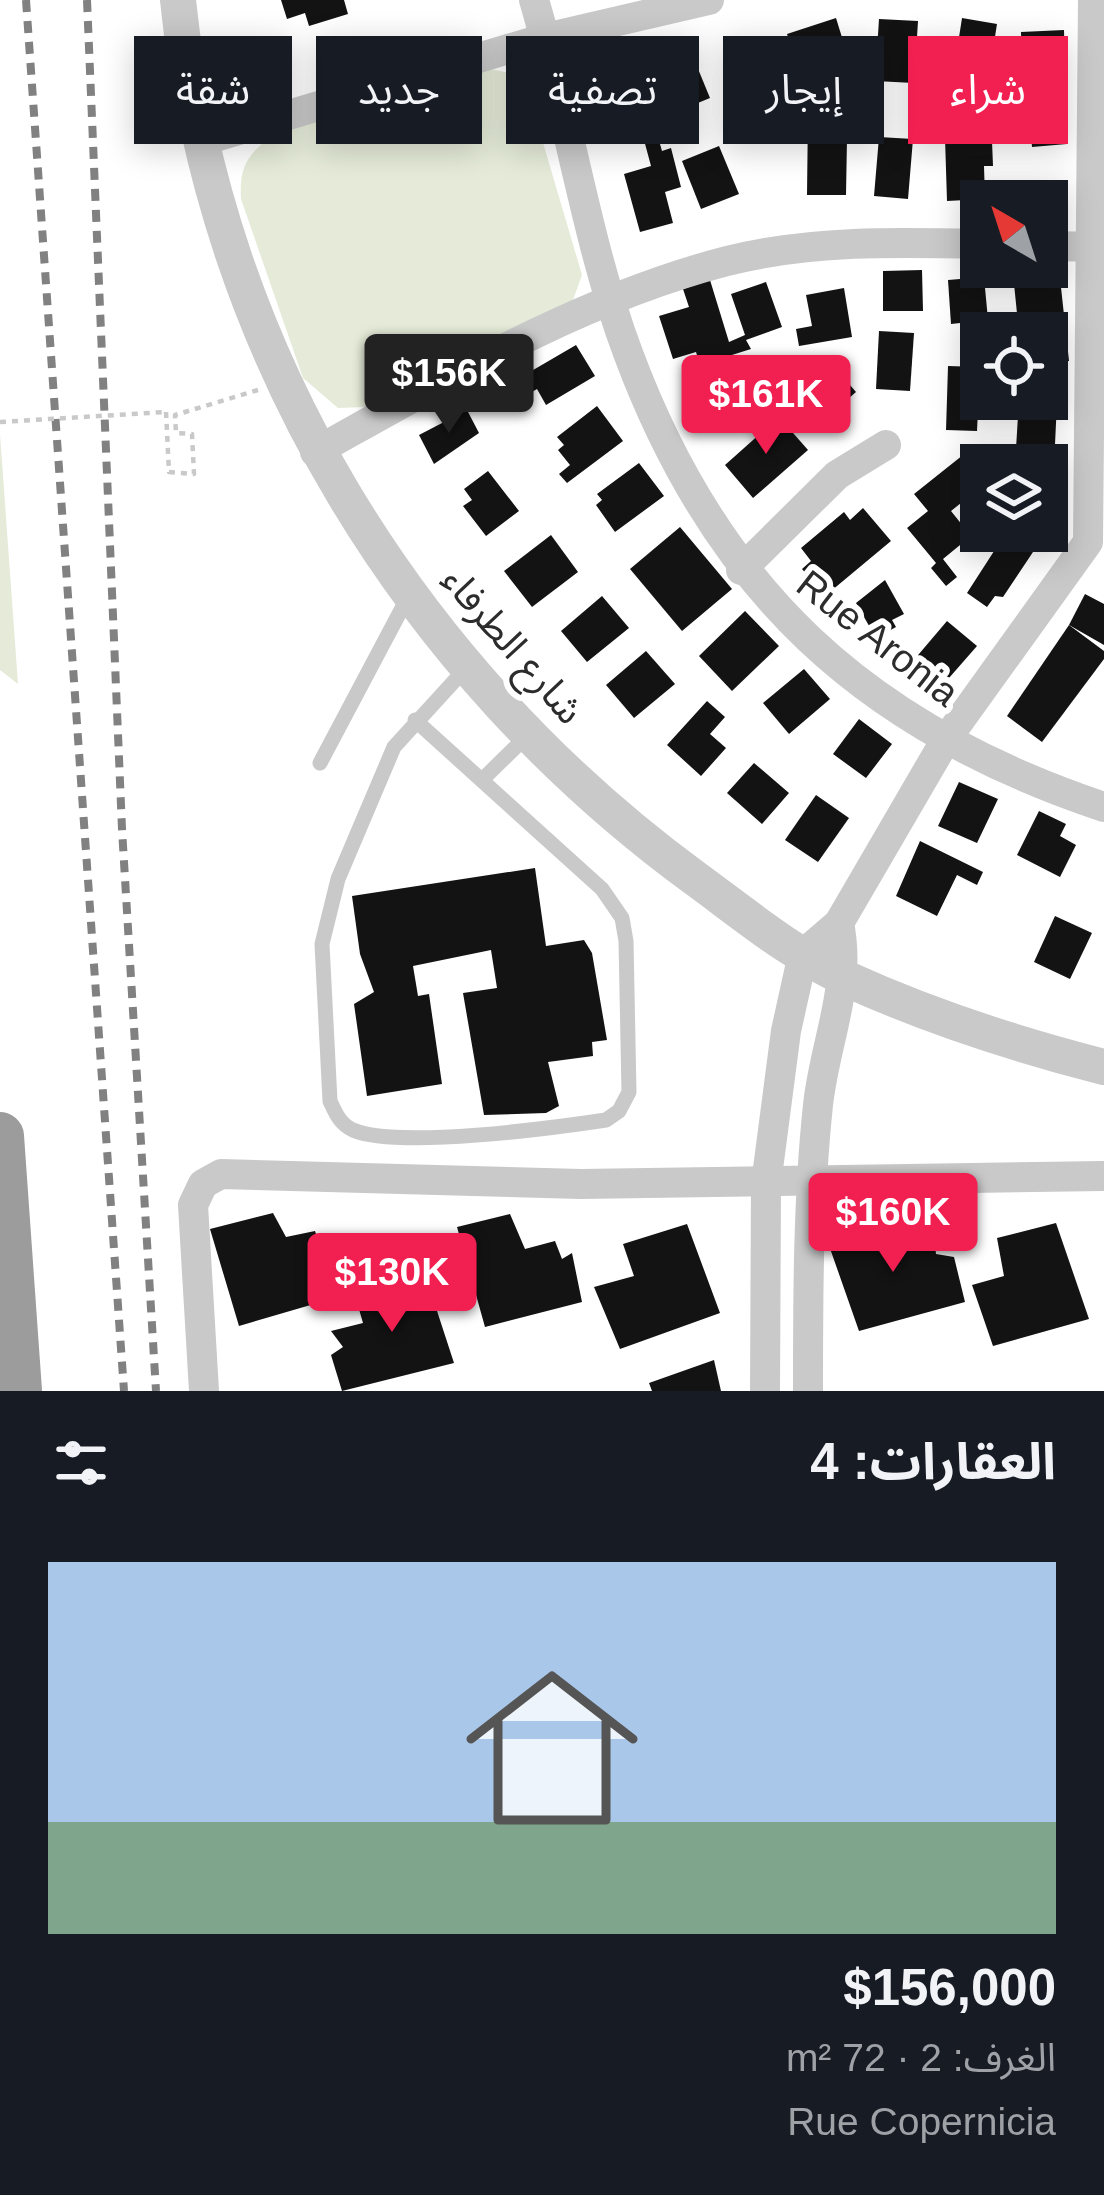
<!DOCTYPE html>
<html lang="ar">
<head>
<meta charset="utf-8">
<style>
	:root { --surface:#171b24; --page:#242831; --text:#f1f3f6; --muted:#9ea1a6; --line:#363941; --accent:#f21f51 }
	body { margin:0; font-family:Arial,"Noto Sans Arabic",sans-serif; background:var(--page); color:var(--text); direction:rtl; height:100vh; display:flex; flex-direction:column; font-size:45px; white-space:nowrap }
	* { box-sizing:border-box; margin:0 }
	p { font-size:39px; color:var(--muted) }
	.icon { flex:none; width:66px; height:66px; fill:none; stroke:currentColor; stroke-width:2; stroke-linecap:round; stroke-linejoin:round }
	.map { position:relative; height:1391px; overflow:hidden; direction:ltr }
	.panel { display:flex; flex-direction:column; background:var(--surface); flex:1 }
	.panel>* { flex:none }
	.banner { position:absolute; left:36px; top:36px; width:1032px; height:108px; direction:rtl; display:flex; gap:24px }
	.needle { width:78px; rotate:321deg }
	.controls { position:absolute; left:960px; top:180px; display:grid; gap:24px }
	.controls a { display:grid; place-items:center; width:108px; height:108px; border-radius:0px; background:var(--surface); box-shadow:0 6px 30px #0003; font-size:60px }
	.price { position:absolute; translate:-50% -102px; padding:0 27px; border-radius:12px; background:var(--accent); color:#fff; font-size:39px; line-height:78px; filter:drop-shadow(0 3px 6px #0008) }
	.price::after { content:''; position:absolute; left:50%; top:72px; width:36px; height:27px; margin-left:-18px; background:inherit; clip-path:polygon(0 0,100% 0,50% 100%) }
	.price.selected { background:#222; color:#fff }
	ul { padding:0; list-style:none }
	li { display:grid; align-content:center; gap:24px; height:636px; padding:0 48px }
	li+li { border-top:3px solid var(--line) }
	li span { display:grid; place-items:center; height:372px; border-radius:0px; color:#555 }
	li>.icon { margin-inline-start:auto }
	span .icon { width:216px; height:216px; fill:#fffc; stroke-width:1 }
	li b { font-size:51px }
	h2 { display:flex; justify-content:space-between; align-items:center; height:144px; padding:0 48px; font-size:51px }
	.pill { padding:0 42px; border-radius:0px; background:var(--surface); box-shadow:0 6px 30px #0003; font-size:42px; line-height:108px }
	.pill.selected { background:var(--accent); color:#fff }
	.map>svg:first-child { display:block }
	.green { fill:#e5ebd8 }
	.building { fill:#131313 }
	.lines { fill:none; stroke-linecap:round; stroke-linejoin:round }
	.path { stroke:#c9c9c9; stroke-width:4.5; stroke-dasharray:6 6; stroke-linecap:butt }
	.service { stroke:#c9c9c9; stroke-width:15 }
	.minor { stroke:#c9c9c9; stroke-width:30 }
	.tertiary { stroke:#c9c9c9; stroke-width:36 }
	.trunk { stroke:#9c9c9c; stroke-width:48 }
	.rail { stroke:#818181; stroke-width:8; stroke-dasharray:12 9; stroke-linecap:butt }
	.path-bridge { stroke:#c9c9c9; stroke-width:4.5; stroke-dasharray:6 6; stroke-linecap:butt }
	.labels { text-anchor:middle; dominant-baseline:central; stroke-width:12; stroke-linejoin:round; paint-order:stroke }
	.street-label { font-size:39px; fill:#2c2c2c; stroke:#fff }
</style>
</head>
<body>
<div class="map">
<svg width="1104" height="1391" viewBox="0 0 1104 1391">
	<rect width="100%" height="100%" fill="#fff"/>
	<g class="green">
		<path d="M487,68l31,7 8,10 56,190 -9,25 -207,107 -28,1 -35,-30 -62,-179c-2,-34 7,-45 34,-66z"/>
		<path d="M0,434l18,250 -18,-14z"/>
	</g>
	<g class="building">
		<path d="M281,0h63l4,14 -39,12 -4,-13 -18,6z"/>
		<path d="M836,18l16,52 -49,15 -16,-51z"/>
		<path d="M962,18l35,6 -11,70 -35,-5z"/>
		<path d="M879,19l39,2 -4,62 -39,-2z"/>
		<path d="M1064,30l1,41 -43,2 -1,-41z"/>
		<path d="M622,47l26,71 -41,16 -20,-55 11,-4 -6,-17z"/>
		<path d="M689,47l21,51 -39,16 -21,-51z"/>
		<path d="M1062,73l5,71 -35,3 -6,-71z"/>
		<path d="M808,112h25v27h14l-1,56h-39z"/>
		<path d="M658,137l4,14 9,-3 10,39 -16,5 8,31 -33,9 -16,-58 27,-8 -7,-26z"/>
		<path d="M879,137l34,2 -5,60 -34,-3z"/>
		<path d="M974,137v5l18,-1 1,25h-9l1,33 -38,2 -2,-63z"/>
		<path d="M719,146l20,48 -38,15 -19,-48z"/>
		<path d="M1059,269l10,92 -22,2v-30h-28l-6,-59z"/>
		<path d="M922,270l1,41h-40v-40z"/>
		<path d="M984,277l4,43 -37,4 -3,-44z"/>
		<path d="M710,280l19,62 16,-7 -14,-41 35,-12 16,45 -36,13 5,9 -51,16 -4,-13 -23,7 -14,-43 30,-9 -6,-18z"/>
		<path d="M844,288l8,49 -53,9 -3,-17 16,-3 -6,-31z"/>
		<path d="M879,331l35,2 -4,58 -34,-2z"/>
		<path d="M576,345l19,31 -49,29 -9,-16 -12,7 -9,-16z"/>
		<path d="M825,356l31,36 -36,31 -24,-27 11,-10 -7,-8z"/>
		<path d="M948,366l32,1 -3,64 -31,-1z"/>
		<path d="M729,367l21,35 -41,26 -21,-35z"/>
		<path d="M1047,373l11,7 -4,86 -7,10v-11h-32l4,-66h28z"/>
		<path d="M597,406l26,35 -56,42 -8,-9 11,-9 -12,-15 6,-5 -7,-8z"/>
		<path d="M467,410l12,23 -45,31 -15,-29z"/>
		<path d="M779,417l29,33 -55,48 -28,-33z"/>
		<path d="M963,455l18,22v10l-30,24 20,25 -28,23 14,18 -11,9 -15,-18 5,-5 -29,-35 21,-17 -14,-17z"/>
		<path d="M639,463l25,33 -49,36 -19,-27 6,-5 -5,-6z"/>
		<path d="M488,471l31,40 -33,25 -23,-30 9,-6 -8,-11z"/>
		<path d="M863,508l28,33 -66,55 -23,-27 9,-8 -10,-13 43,-36 6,8z"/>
		<path d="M680,527l52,62 -50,42 -52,-62z"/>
		<path d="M1007,531h36v6l-40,60 -8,-1 -8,11 -20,-14z"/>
		<path d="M551,535l27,37 -46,35 -28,-36z"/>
		<path d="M885,580l19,34 -12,6 4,7 -20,11 -20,-35z"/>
		<path d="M1085,594l19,10v41l-35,-20z"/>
		<path d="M602,596l27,32 -42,34 -26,-31z"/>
		<path d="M745,611l34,35 -47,45 -33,-35z"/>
		<path d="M947,621l30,25 -35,40 -29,-25z"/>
		<path d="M1069,625l35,26v8l-62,83 -35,-26z"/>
		<path d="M646,651l29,33 -41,34 -28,-33z"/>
		<path d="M804,669l26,30 -41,35 -26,-31z"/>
		<path d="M707,701l18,16 -15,17 16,14 -25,28 -34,-31z"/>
		<path d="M859,719l33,25 -26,34 -33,-24z"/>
		<path d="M754,763l35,30 -27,31 -35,-31z"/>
		<path d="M959,782l39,17 -21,44 -39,-17z"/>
		<path d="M816,795l33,23 -31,44 -33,-22z"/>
		<path d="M1039,811l27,13 -6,12 16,9 -16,32 -43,-22z"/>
		<path d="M920,841l63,31 -6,13 -20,-10 -20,41 -41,-20z"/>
		<path d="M535,868l11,78 38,-6 8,13 15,87 -15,2 1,14 -45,6 11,44 -13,7 -62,2 -21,-122 34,-5 -6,-38 -78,16 5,30 11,-2 13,90 -75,12 -13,-92 20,-12 -14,-38 -8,-58z"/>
		<path d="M1055,916l37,17 -22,46 -36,-17z"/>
		<path d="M273,1213l13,24 29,-6 23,66 -99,29 -29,-97z"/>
		<path d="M510,1214l15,35 30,-8 7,18 10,-6 10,49 -97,25 -28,-100z"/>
		<path d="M895,1216l3,35 36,-17 2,20 18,3 11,45 -106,29 -33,-94z"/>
		<path d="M1056,1223l33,96 -96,27 -21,-61 32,-9 -7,-38z"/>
		<path d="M687,1224l33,89 -100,36 -26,-62 40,-11 -11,-32z"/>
		<path d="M424,1271l30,92 -112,28 -11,-36 12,-8 -12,-16 32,-8 -9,-31z"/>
		<path d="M714,1360l7,31h-69l-3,-8z"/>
	</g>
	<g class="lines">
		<path class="path" d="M166,412l3,60 25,2 -2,-40 -16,-1 -1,-18 83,-25"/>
		<g class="service">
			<path d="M415,720l187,169 20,29 4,23 3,151 -10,19 -13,9c-53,8 -208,29 -253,10 -13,-6 -17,-16 -23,-29l-8,-157 16,-65 56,-132 74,-81"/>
			<path d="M320,763l89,-168"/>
			<path d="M482,780l49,-48"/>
		</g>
		<g class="minor">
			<path d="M534,0c34,114 53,244 94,353 88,237 236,374 476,454"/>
			<path d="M202,141l343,-103 164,-38"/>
			<path d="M1047,246l57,1"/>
			<path d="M315,452c131,-73 265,-153 412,-191 83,-21 170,-19 254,-17"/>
			<path d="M741,570l96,-95 49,-30"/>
			<path d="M204,1391l-11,-186 10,-21 18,-10 360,10 523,-8"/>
			<path d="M765,1391l1,-207 20,-153 17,-77 36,-31 106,-182 143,-199 5,-542"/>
			<path d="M808,1391c0,-96 0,-191 10,-286 7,-64 34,-117 21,-182"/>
		</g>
		<path class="tertiary" d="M178,0c36,353 233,671 518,879 48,35 97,76 151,100 81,37 171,66 257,88"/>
		<path class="trunk" d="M0,1136l18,255"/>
		<g class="rail">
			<path d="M26,0l98,1391"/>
			<path d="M87,0l35,829 34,562"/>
		</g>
		<path class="path-bridge" d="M0,422l166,-10"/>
	</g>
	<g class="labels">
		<g class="street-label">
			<text transform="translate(878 638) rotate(38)">Rue Aronia</text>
			<text transform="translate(513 645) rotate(49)">شارع الطرفاء</text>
		</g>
	</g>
</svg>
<div class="controls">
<a><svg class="needle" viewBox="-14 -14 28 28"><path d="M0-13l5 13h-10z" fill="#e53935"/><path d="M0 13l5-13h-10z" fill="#9ea1a6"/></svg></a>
<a><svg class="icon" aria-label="locate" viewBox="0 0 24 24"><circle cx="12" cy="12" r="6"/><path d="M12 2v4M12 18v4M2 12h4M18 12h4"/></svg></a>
<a><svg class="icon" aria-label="layers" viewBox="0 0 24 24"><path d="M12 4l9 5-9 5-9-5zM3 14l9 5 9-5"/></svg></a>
</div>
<b class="price selected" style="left:449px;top:436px">$156K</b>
<b class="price" style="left:766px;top:457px">$161K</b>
<b class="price" style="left:893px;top:1275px">$160K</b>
<b class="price" style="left:392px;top:1335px">$130K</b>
<div class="banner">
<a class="pill selected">شراء</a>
<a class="pill">إيجار</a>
<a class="pill">تصفية</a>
<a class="pill">جديد</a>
<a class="pill">شقة</a>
</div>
</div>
<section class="panel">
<h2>العقارات: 4<svg class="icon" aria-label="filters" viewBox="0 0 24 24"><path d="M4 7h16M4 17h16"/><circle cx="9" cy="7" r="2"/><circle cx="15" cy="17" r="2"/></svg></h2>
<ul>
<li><span style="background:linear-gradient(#a9c7e8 70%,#7fa58c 0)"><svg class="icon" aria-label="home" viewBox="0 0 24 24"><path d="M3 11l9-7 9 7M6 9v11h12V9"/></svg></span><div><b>$156,000</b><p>الغرف: 2 · 72 m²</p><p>Rue Copernicia</p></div></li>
</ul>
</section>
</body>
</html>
